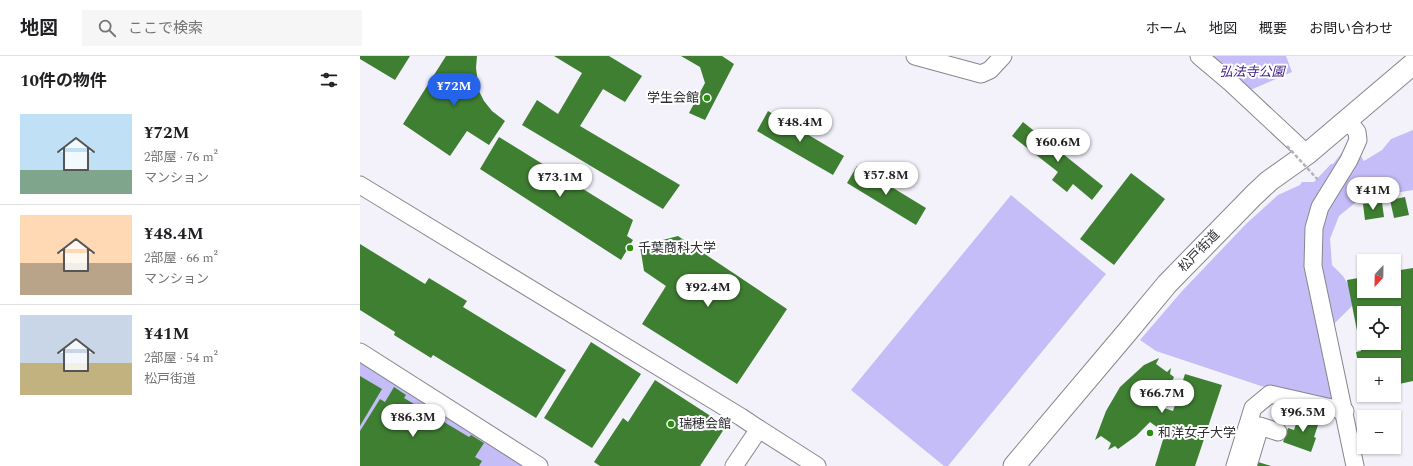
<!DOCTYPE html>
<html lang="ja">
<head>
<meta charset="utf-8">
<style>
	:root { --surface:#fff; --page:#f6f6f6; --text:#202124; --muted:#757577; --line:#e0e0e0; --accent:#2563eb }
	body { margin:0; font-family:Spectral,"Noto Sans JP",serif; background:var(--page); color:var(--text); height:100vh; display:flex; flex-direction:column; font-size:15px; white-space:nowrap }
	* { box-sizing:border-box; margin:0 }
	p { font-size:13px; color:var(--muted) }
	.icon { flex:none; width:22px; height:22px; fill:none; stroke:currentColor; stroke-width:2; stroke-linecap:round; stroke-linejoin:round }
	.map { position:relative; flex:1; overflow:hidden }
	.sheet { display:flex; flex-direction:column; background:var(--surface); width:360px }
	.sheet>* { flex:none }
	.needle { width:26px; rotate:202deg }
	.fabs { position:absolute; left:997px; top:198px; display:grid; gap:8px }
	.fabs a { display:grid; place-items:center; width:44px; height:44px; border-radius:0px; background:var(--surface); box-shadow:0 1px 3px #0004; font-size:20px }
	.price { position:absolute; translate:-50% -34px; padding:0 9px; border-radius:14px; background:#fff; color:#222; font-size:13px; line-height:26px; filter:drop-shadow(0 1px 2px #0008) }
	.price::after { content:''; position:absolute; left:50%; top:24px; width:12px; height:9px; margin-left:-6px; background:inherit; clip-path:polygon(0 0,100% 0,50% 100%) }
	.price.active { background:var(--accent); color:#fff }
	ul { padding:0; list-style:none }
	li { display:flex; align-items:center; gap:12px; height:100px; padding:0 20px }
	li+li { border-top:1px solid var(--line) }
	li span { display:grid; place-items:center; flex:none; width:112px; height:80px; border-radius:0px; color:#555 }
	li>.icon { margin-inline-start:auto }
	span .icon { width:48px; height:48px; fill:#fffc; stroke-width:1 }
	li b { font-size:17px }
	h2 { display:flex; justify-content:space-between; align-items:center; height:48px; padding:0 20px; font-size:17px }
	header { display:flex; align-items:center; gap:24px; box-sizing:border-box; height:56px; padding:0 20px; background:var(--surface); border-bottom:1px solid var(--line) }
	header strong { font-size:19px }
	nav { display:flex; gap:22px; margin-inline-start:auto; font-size:14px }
	.search { width:280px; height:36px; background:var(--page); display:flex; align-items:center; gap:10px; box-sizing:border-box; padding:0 14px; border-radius:0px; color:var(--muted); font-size:15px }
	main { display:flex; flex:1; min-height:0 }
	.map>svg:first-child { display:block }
	.green { fill:#c5bdf7 }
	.building { fill:#3f7f32; fill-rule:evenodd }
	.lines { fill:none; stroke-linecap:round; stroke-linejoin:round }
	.minor-casing { stroke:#87868d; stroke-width:19 }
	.major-casing { stroke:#87868d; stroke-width:23 }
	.minor { stroke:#fff; stroke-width:17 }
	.major { stroke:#fff; stroke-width:21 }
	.path-bridge { stroke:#b5b4bb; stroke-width:2.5; stroke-dasharray:4 2; stroke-linecap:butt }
	.poi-dot { fill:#2b900e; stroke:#fff; stroke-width:1.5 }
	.labels { text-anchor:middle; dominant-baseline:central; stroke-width:4; stroke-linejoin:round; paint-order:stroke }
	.park-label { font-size:13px; font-style:italic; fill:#3e1b83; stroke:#fff }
	.poi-label { font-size:13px; fill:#2d2c30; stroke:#fff; text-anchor:start }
	.street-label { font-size:13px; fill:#2d2c30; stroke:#fff }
</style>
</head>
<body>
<header>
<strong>地図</strong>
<div class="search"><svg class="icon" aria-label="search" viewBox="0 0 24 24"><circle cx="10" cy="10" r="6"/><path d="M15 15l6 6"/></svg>ここで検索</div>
<nav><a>ホーム</a><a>地図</a><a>概要</a><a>お問い合わせ</a></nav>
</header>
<main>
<section class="sheet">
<h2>10件の物件<svg class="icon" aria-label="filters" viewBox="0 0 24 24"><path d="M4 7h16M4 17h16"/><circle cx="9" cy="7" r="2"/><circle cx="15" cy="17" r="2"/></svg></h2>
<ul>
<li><span style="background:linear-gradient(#bfe0f5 70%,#7fa58c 0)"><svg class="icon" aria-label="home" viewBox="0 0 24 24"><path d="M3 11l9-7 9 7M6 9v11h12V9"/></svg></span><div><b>¥72M</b><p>2部屋 · 76 m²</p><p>マンション</p></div></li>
<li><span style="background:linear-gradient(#ffd9b3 60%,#b9a48a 0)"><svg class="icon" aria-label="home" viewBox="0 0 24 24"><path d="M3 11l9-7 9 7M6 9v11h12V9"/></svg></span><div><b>¥48.4M</b><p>2部屋 · 66 m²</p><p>マンション</p></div></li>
<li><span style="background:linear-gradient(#c9d6e8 60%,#c2b280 0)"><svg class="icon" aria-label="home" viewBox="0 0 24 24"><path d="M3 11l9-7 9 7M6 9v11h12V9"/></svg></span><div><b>¥41M</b><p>2部屋 · 54 m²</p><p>松戸街道</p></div></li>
</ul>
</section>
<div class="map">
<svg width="1053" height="410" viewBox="0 0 1053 410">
	<rect width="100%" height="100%" fill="#f3f2fa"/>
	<g class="green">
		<path d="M849,0h77l6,16 -44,19z"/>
		<path d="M1053,74v60l-53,9 -21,17 -9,23 2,26 11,11 9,15v15l-31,31 13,61 -9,4 -64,-16 -105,-35 -16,-11 43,-50 64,-67 31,-28 22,-10 2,-3h12l17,-18h2l18,-23 13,20 18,-11 9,-11z"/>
		<path d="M651,139l95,79 -158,192h-4l-93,-76z"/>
		<path d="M0,299l178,111h-178z"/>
	</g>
	<g class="building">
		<path d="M0,0h50l-15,24 -35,-21z"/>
		<path d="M86,0h31l-1,12 3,23 5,10 8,10 13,10 -16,24 -22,-14 -17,25 -47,-32z"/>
		<path d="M194,0h55l33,20 -17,26 -22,-13 -23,37 100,59 -17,24 -141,-84 15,-25 21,14 24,-41z"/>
		<path d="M321,0h41l12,8 -29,56 -16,-7 16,-30 -5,-16z"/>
		<path d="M408,55l76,45 -11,19 -76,-44z"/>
		<path d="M663,66l80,64 -11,14 -19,-16 -6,8 -15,-12 6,-8 -46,-36z"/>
		<path d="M139,81l134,83 -6,16 6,4 -12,20 -141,-91z"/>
		<path d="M497,110l69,42 -10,17 -69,-42z"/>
		<path d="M771,117l34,26 -51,66 -34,-26z"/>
		<path d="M1045,141l4,18 -15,3 -4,-18z"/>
		<path d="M1022,146l2,15 -19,3 -2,-16z"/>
		<path d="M318,180l109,73 -50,75 -95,-60 24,-38 -22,-15 -4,-25z"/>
		<path d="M0,188l65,40 4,-6 38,23 -4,6 103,63 -30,48 -103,-63 -2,3 -37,-23 1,-3 -35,-22z"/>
		<path d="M1053,212v113l-19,4v-20h-30l-1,29 -7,-42 5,-1 -14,-71 17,-3v14h30v-20zM1004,257h30v30h-30z"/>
		<path d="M231,286l50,32 -49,74 -48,-30z"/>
		<path d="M799,302l-3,6 11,8 4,-4 -1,6 4,3 -13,30 12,4 12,-37 37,11 -27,81h-40l10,-33 -15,-11 -14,14 -18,13 -3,-3 -7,4 3,-7 -10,-7 -6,4 11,-29 14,-24 24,-22z"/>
		<path d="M0,320l22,13 -22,37z"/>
		<path d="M295,324l71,46 -26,40h-100l-6,-4 29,-44 5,4z"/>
		<path d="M34,331l12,8 -2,3 65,39 2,-2 13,8 -9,14 7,4 -3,5h-119v-35l20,-32 5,3z"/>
		<path d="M1034,335h1l2,6 -11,2 -1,-4h9z"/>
		<path d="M940,356l20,7 -6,18 2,1 -5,14 -28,-10 5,-14 6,2z"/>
		<path d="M898,406l13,4h-14z"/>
	</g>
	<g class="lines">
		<defs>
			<g id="minor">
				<path d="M555,0l66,18 9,-4 13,-14"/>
				<path d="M839,0l32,27 76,71"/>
				<path d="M987,63l10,13 1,8 -9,20 -29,47 -6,21 -1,38 42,200"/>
				<path d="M0,129l381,232 18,12"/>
				<path d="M0,296l179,114"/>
				<path d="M374,410l25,-37 58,37"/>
				<path d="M875,410l18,-58 17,-14 75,17"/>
				<path d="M888,410l12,-40 18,6"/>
			</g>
			<path id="major" d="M654,410l114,-135 39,-47 87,-89 15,-14 38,-27 106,-90"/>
		</defs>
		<use href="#minor" class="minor-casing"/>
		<use href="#major" class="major-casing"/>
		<use href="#minor" class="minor"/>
		<use href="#major" class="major"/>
		<path class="path-bridge" d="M927,90l32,35"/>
	</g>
	<g class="poi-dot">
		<circle cx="347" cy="42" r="4"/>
		<circle cx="270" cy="192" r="4"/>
		<circle cx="311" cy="368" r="4"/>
		<circle cx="790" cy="377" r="4"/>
	</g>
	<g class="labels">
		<g class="park-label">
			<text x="892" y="16">弘法寺公園</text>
		</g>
		<g class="poi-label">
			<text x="339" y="42" text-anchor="end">学生会館</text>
			<text x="278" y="192">千葉商科大学</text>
			<text x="319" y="368">瑞穂会館</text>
			<text x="798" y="377">和洋女子大学</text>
		</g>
		<g class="street-label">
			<text transform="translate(839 195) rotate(-46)">松戸街道</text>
		</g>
	</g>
</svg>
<div class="fabs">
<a><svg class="needle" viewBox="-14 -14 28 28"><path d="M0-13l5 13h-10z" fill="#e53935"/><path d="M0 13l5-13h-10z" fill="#757577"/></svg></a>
<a><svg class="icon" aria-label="locate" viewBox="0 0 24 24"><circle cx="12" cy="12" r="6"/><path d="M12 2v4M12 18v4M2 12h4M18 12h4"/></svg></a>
<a>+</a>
<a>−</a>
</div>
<b class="price active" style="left:94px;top:51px">¥72M</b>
<b class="price" style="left:440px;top:87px">¥48.4M</b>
<b class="price" style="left:698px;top:107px">¥60.6M</b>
<b class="price" style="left:526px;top:140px">¥57.8M</b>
<b class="price" style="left:200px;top:142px">¥73.1M</b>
<b class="price" style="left:1013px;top:155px">¥41M</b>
<b class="price" style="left:348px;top:252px">¥92.4M</b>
<b class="price" style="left:802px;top:358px">¥66.7M</b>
<b class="price" style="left:943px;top:377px">¥96.5M</b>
<b class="price" style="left:53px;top:382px">¥86.3M</b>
</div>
</main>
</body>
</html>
